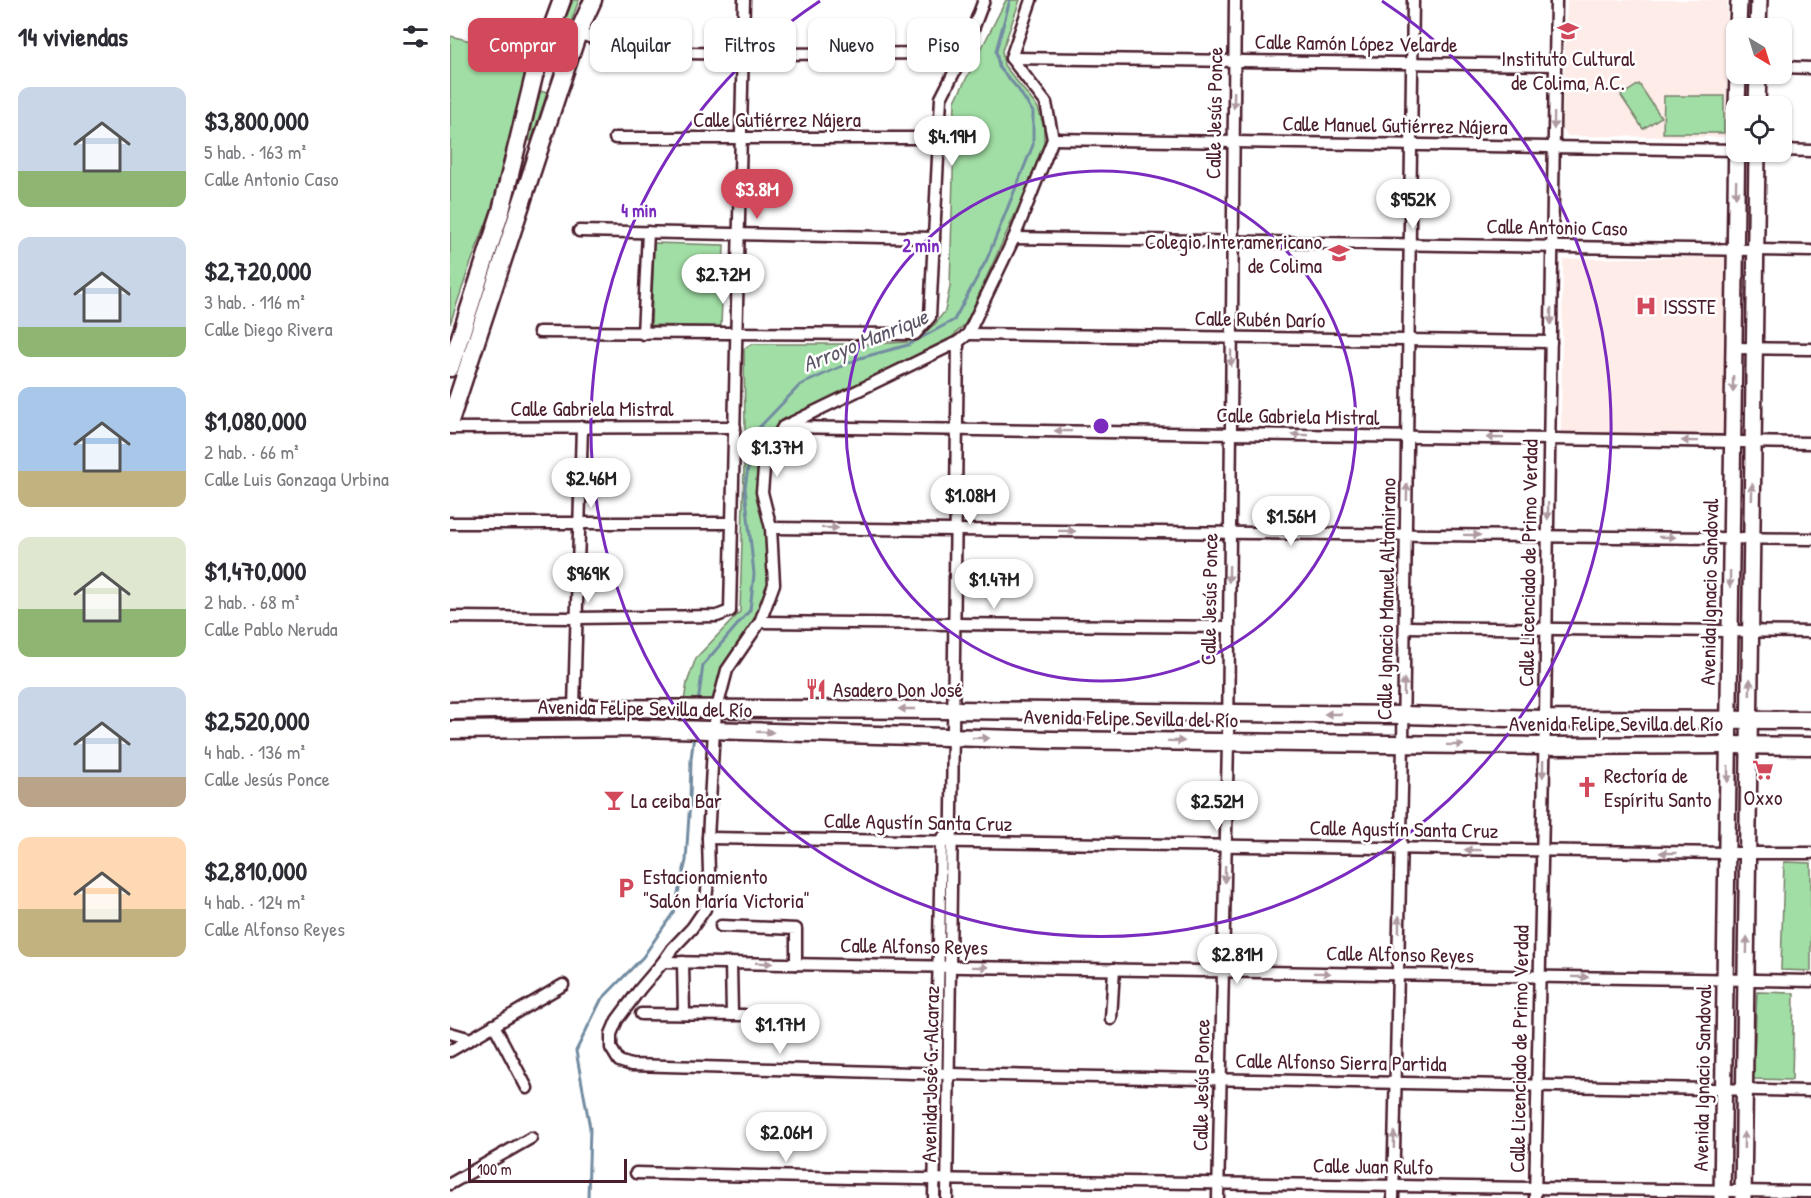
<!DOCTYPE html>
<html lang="es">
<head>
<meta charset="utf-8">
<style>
	:root { --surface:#fff; --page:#f2f2f3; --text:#2b2b33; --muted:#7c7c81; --accent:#d1495b }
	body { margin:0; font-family:"Patrick Hand",sans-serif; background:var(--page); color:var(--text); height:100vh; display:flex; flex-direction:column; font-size:22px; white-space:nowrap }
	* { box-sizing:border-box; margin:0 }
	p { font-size:20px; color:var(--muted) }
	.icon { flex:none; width:33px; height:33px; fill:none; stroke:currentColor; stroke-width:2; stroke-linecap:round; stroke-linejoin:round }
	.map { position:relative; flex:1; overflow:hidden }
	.sheet { display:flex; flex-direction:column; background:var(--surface); width:450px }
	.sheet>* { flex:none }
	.banner { position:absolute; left:18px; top:18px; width:570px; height:54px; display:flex; gap:12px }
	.needle { width:39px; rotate:142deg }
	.tools { position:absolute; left:1276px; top:18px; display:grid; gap:12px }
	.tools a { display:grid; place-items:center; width:66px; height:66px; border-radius:12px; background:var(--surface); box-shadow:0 2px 4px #0004; font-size:30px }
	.scale { position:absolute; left:18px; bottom:15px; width:159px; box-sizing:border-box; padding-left:6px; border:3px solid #4a1f2b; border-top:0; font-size:16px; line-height:21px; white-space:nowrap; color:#4a1f2b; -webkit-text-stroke:4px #fff; paint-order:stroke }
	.price { position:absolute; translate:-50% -51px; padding:0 14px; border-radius:21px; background:#fff; color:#222; font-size:20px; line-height:39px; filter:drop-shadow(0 2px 3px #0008) }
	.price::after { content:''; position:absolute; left:50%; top:36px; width:18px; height:14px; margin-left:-9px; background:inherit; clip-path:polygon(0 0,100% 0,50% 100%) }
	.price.on { background:var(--accent); color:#fff }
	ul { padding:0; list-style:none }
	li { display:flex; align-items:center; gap:18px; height:150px; padding:0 18px }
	li span { display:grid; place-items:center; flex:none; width:168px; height:120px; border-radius:12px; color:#555 }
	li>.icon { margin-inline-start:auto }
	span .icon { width:72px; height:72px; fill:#fffc; stroke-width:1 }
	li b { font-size:26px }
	h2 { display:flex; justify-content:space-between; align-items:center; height:72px; padding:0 18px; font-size:26px }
	.pill { padding:0 21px; border-radius:12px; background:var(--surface); box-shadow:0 2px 4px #0004; font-size:21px; line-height:54px }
	.pill.on { background:var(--accent); color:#fff }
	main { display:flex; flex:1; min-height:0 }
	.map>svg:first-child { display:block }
	.built { fill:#feece9 }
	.green { fill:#a1dea5; stroke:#767e68; stroke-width:1.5 }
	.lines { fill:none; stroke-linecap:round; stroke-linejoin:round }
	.stream { stroke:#728ca1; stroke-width:3 }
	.minor-casing { stroke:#4a1f2b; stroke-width:15 }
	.secondary-casing { stroke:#4a1f2b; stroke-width:20 }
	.primary-casing { stroke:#4a1f2b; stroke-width:21 }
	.minor { stroke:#fff; stroke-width:10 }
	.secondary { stroke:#fff; stroke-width:15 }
	.primary { stroke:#fff; stroke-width:16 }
	.oneway { fill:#ae9aa0 }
	.ring { fill:none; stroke:#7b2cbf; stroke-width:3 }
	.labels { text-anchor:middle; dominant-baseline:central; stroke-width:5; stroke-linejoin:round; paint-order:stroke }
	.street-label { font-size:21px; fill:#4a1f2b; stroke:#fff }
	.poi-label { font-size:21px; fill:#4a1f2b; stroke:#fff; text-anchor:start }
	.water-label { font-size:22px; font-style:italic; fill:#5e5566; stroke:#fff }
	.centre { fill:#7b2cbf; stroke:#fff; stroke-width:3 }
	.ring-label { font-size:18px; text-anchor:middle; font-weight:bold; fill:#7b2cbf; stroke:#fff; stroke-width:5; stroke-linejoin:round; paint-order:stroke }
</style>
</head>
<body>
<main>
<section class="sheet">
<h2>14 viviendas<svg class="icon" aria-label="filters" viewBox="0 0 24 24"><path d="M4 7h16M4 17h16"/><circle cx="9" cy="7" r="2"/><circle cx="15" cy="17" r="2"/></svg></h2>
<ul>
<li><span style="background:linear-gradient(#c9d6e8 70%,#8fb573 0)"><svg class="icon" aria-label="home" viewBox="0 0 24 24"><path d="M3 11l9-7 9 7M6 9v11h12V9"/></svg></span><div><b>$3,800,000</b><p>5 hab. · 163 m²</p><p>Calle Antonio Caso</p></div></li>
<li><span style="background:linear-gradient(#c9d6e8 75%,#8fb573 0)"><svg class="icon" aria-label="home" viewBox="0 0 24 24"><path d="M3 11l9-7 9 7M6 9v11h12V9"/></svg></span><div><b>$2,720,000</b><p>3 hab. · 116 m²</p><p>Calle Diego Rivera</p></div></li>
<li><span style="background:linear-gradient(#a9c7e8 70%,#c2b280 0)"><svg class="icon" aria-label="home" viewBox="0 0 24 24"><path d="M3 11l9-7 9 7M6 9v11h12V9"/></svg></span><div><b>$1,080,000</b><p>2 hab. · 66 m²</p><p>Calle Luis Gonzaga Urbina</p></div></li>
<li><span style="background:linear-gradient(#dfe7d0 60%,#8fb573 0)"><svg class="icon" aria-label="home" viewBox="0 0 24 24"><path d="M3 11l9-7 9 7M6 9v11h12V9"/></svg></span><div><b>$1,470,000</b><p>2 hab. · 68 m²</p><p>Calle Pablo Neruda</p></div></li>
<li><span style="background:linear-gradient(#c9d6e8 75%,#b9a48a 0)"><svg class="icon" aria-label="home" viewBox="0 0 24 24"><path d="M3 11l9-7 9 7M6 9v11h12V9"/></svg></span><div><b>$2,520,000</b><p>4 hab. · 136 m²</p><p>Calle Jesús Ponce</p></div></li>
<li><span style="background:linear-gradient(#ffd9b3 60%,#c2b280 0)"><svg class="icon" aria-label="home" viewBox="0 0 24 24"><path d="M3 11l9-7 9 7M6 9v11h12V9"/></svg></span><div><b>$2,810,000</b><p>4 hab. · 124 m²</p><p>Calle Alfonso Reyes</p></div></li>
</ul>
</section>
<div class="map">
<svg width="1361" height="1198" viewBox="0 0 1361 1198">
	<rect width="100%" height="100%" fill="#fff"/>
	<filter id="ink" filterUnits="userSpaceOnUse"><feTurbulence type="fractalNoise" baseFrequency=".0167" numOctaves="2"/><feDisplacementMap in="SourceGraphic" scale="12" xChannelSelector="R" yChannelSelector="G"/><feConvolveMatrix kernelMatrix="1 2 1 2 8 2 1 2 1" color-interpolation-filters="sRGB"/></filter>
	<g filter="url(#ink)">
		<g class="built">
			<path d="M1117,0h160v137l-159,-1 -6,-7z"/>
			<path d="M1276,257l3,1 -1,179 -165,-1 -2,-4 2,-172 3,-1z"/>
		</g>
		<g class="green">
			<path d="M123,0h6l-14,38 -7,-2z"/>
			<path d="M556,0h14l-18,51 2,14 34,43 6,19v23l-78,173 -14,14 -173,86 -19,27 -3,42 9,40 2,53 -13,34 -34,49 -7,33h-30l3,-18 9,-25 44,-46 5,-181 -1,-82 7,-5h122l34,-2 14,-7 14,-11 10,-13 5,-24 5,-186z"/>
			<path d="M0,36l80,19 -38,153 -22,57 -20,59z"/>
			<path d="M1189,84l22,33 -18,12 -22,-33z"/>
			<path d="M90,91l7,2 -16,48 -2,-1z"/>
			<path d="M1214,96h60v37h-61z"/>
			<path d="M204,243l70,2 -3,82 -70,-2z"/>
			<path d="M1334,862l27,1v108l-30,-1z"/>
			<path d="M1307,992l37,1 -2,87 -39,-1z"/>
		</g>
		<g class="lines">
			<g class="stream">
				<path d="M248,704l5,-39 47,-55 4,-36 -9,-86 8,-54 47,-49 60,-27 48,-13 46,-25 33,-61 46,-114v-33l-15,-23 -19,-22 -3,-16 14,-51"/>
				<path d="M138,1198l2,-70 -14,-77 25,-51 42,-43 30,-44 13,-52 4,-61 1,-41 3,-24"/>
			</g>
			<defs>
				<g id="minor">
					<path d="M581,0l-20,58 35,45 7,36 -39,99 -46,96 -10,8 -175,85 -18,31 -3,34 9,36 3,56 -14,38 -33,48 -10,38 -3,22 -6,108 1,34 -4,37 -13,19 -20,21 -9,13 -23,27 -23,31 -6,14v14l8,13 12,4 318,9 862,17"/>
					<path d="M128,33l54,19 111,2 221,-1"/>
					<path d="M561,58l544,7"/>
					<path d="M1332,67l29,1"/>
					<path d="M165,138h324"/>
					<path d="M603,139l684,11"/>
					<path d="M1332,150l29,1"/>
					<path d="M129,231l355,7"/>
					<path d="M564,238l797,13"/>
					<path d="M89,332l376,2 15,-17 11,-219 23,-45 20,-53"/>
					<path d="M193,334l5,-102"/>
					<path d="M518,334l583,8"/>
					<path d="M1284,348l77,1"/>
					<path d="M335,427l1026,16"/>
					<path d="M0,428l285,-1"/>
					<path d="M0,523h282"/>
					<path d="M321,528l1040,11"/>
					<path d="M0,617l127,1 140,-2 13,-5 14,-611"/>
					<path d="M310,622l468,5"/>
					<path d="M955,627l406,5"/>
					<path d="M124,708l8,-281"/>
					<path d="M258,838l1019,15h84"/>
					<path d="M271,926l75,3v35"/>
					<path d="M213,962l1148,19"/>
					<path d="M233,962l1,52"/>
					<path d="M281,963l1,52"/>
					<path d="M191,1014l103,1"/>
					<path d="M661,1019l3,-50"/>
					<path d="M44,1025l33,63"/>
					<path d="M0,1033l21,6"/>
					<path d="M0,1051l113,-66"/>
					<path d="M186,1173l215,5 960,14"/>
					<path d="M0,1184l81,-46"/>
					<path d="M484,1198l7,-356 3,-6"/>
					<path d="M497,1198l11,-856"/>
					<path d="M768,1198l10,-456 7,-742"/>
					<path d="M943,1198l10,-454 10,-744"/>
					<path d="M1085,1198l10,-479 11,-719"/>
				</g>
				<g id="secondary">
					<path d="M1288,28l1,-28"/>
					<path d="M1308,28l1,-28"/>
					<path d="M1287,106l1,-32"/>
					<path d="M1307,106l1,-32"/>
					<path d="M1272,1198l15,-1068"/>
					<path d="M1293,1198l14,-1046"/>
				</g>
				<g id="primary">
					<path d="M0,368l51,-157 33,-135 28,-76"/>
					<path d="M0,421l109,-332 19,-56 15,-33"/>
					<path d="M0,711l124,-3 379,2 451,5 141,4 266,1"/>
					<path d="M0,730l188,-2 413,12 493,6 184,-1 83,1"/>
				</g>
			</defs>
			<use href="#minor" class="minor-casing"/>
			<use href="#secondary" class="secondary-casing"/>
			<use href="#primary" class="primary-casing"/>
			<use href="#minor" class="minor"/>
			<use href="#secondary" class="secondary"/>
			<use href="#primary" class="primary"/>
		</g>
		<defs><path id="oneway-solid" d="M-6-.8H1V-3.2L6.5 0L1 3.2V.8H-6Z" transform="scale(1.5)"/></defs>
		<g class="oneway">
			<use href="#oneway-solid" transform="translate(784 100) rotate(91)"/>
			<use href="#oneway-solid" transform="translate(1104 121) rotate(91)"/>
			<use href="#oneway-solid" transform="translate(1286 189) rotate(91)"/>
			<use href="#oneway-solid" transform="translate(1101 316) rotate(91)"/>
			<use href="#oneway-solid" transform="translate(781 358) rotate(91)"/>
			<use href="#oneway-solid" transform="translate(1283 384) rotate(91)"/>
			<use href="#oneway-solid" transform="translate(613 431) rotate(-179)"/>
			<use href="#oneway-solid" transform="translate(850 435) rotate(-179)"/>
			<use href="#oneway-solid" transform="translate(1045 438) rotate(-179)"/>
			<use href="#oneway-solid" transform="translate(1240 441) rotate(-179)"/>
			<use href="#oneway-solid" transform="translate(957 492) rotate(-89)"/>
			<use href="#oneway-solid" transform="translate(1302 492) rotate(-89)"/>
			<use href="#oneway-solid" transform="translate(1098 511) rotate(91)"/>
			<use href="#oneway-solid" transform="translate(380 528) rotate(1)"/>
			<use href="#oneway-solid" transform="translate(617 531) rotate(1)"/>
			<use href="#oneway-solid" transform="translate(1022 535) rotate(1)"/>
			<use href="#oneway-solid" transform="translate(1217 537) rotate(1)"/>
			<use href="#oneway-solid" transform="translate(779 574) rotate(91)"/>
			<use href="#oneway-solid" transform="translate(1280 579) rotate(91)"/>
			<use href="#oneway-solid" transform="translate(954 687) rotate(-89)"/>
			<use href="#oneway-solid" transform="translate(1300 687) rotate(-89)"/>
			<use href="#oneway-solid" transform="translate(457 709) rotate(-180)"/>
			<use href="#oneway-solid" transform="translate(883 714) rotate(-180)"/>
			<use href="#oneway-solid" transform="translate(315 732) rotate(2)"/>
			<use href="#oneway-solid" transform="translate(531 738) rotate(1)"/>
			<use href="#oneway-solid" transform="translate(726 741) rotate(1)"/>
			<use href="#oneway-solid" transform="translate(1005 745) rotate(1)"/>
			<use href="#oneway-solid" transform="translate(1093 769) rotate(91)"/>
			<use href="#oneway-solid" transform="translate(1278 774) rotate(91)"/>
			<use href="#oneway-solid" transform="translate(1023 850) rotate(-179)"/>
			<use href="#oneway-solid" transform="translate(1218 853) rotate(-179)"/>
			<use href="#oneway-solid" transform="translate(775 874) rotate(91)"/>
			<use href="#oneway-solid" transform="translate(949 924) rotate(-89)"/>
			<use href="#oneway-solid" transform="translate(1297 945) rotate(-89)"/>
			<use href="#oneway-solid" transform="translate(314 963) rotate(1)"/>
			<use href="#oneway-solid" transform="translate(530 967) rotate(1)"/>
			<use href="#oneway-solid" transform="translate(872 973) rotate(1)"/>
			<use href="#oneway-solid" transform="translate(1130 977) rotate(1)"/>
			<use href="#oneway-solid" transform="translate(944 1140) rotate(-89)"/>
			<use href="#oneway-solid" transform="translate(1294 1140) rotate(-89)"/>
		</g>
	</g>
	<g class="ring">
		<circle cx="651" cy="426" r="255"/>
		<path d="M932 1A510 510 0 1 1 370 1"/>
	</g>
	<defs>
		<symbol id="school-bare" viewBox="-9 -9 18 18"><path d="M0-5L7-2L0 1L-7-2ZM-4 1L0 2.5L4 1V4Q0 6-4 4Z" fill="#d1495b" stroke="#fff" stroke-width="2.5" paint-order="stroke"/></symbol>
		<symbol id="hospital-bare" viewBox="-9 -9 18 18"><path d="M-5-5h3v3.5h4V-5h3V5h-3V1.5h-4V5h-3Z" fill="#d1495b" stroke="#fff" stroke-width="2.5" paint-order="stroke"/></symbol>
		<symbol id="restaurant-bare" viewBox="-9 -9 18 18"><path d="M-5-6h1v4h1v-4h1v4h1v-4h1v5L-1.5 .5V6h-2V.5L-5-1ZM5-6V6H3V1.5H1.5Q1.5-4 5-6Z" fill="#d1495b" stroke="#fff" stroke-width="2.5" paint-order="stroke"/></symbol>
		<symbol id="supermarket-bare" viewBox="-9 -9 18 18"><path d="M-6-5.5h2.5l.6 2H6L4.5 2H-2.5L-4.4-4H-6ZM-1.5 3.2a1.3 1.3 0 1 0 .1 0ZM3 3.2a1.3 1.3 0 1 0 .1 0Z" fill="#d1495b" stroke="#fff" stroke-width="2.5" paint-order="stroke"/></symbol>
		<symbol id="church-bare" viewBox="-9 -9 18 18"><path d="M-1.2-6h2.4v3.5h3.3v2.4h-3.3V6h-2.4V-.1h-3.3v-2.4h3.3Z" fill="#d1495b" stroke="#fff" stroke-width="2.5" paint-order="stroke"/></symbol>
		<symbol id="bar-bare" viewBox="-9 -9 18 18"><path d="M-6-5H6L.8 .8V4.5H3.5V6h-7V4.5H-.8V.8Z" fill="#d1495b" stroke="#fff" stroke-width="2.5" paint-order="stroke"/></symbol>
		<symbol id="parking-bare" viewBox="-9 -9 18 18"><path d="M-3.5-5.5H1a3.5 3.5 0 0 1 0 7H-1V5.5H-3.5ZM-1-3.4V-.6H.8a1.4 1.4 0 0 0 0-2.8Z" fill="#d1495b" stroke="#fff" stroke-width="2.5" paint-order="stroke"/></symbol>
	</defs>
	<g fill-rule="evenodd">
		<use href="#school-bare" x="1103" y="16" width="30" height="30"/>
		<use href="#school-bare" x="874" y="238" width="30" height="30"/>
		<use href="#hospital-bare" x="1181" y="291" width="30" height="30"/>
		<use href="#restaurant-bare" x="351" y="674" width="30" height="30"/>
		<use href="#supermarket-bare" x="1298" y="755" width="30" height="30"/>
		<use href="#church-bare" x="1122" y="772" width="30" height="30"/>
		<use href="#bar-bare" x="149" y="785" width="30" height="30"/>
		<use href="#parking-bare" x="161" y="873" width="30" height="30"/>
	</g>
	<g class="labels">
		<g class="street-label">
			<text transform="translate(906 43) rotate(1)">Calle Ramón López Velarde</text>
			<text transform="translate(764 113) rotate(-89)">Calle Jesús Ponce</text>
			<text x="327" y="119">Calle Gutiérrez Nájera</text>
			<text transform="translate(945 125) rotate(1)">Calle Manuel Gutiérrez Nájera</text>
			<text transform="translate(1107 227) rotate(1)">Calle Antonio Caso</text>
			<text transform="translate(810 319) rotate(1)">Calle Rubén Darío</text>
			<text x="142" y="408">Calle Gabriela Mistral</text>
			<text transform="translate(848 416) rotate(1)">Calle Gabriela Mistral</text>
			<text transform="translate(1078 563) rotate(-89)">Calle Licenciado de Primo Verdad</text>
			<text transform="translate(1259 592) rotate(-89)">Avenida Ignacio Sandoval</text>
			<text transform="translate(759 599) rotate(-89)">Calle Jesús Ponce</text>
			<text transform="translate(936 599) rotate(-89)">Calle Ignacio Manuel Altamirano</text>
			<text transform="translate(195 708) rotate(1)">Avenida Felipe Sevilla del Río</text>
			<text transform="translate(681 718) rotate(1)">Avenida Felipe Sevilla del Río</text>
			<text x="1166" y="723">Avenida Felipe Sevilla del Río</text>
			<text transform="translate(468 822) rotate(1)">Calle Agustín Santa Cruz</text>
			<text transform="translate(954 829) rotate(1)">Calle Agustín Santa Cruz</text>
			<text transform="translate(464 946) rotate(1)">Calle Alfonso Reyes</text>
			<text transform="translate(950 954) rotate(1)">Calle Alfonso Reyes</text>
			<text transform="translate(1069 1049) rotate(-89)">Calle Licenciado de Primo Verdad</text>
			<text transform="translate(891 1062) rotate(1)">Calle Alfonso Sierra Partida</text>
			<text transform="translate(480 1074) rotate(-89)">Avenida José G. Alcaraz</text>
			<text transform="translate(1252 1078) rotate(-89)">Avenida Ignacio Sandoval</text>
			<text transform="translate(751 1085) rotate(-89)">Calle Jesús Ponce</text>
			<text transform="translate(923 1166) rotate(1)">Calle Juan Rulfo</text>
		</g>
		<g class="poi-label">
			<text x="1118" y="58" text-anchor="middle">Instituto Cultural<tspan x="1118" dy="24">de Colima, A.C.</tspan></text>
			<text x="872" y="241" text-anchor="end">Colegio Interamericano<tspan x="872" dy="24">de Colima</tspan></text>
			<text x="1213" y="306">ISSSTE</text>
			<text x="383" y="689">Asadero Don José</text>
			<text x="1154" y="775">Rectoría de<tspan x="1154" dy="24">Espíritu Santo</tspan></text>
			<text x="1313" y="797" text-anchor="middle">Oxxo</text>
			<text x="181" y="800">La ceiba Bar</text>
			<text x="193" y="876">Estacionamiento<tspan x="193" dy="24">"Salón María Victoria"</tspan></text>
		</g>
		<g class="water-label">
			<text transform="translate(415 340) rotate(-22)">Arroyo Manrique</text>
		</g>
	</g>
	<circle cx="651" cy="426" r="9" class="centre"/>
	<g class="ring-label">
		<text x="189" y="217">4 min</text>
		<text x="471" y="252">2 min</text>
	</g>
</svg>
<div class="tools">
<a><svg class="needle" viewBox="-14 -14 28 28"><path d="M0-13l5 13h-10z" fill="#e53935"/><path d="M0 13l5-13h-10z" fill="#7c7c81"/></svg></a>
<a><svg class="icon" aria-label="locate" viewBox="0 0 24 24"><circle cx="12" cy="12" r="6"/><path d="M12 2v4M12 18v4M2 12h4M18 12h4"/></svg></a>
</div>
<div class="scale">100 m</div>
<b class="price" style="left:502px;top:167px">$4.19M</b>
<b class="price on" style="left:307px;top:220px">$3.8M</b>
<b class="price" style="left:963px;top:230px">$952K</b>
<b class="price" style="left:273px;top:305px">$2.72M</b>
<b class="price" style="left:327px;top:478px">$1.37M</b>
<b class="price" style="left:141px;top:509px">$2.46M</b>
<b class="price" style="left:520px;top:526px">$1.08M</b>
<b class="price" style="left:841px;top:547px">$1.56M</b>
<b class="price" style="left:138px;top:604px">$969K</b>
<b class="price" style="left:544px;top:610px">$1.47M</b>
<b class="price" style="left:767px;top:832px">$2.52M</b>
<b class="price" style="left:787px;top:985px">$2.81M</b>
<b class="price" style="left:330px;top:1055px">$1.17M</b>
<b class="price" style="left:336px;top:1163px">$2.06M</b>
<div class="banner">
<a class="pill on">Comprar</a>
<a class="pill">Alquilar</a>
<a class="pill">Filtros</a>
<a class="pill">Nuevo</a>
<a class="pill">Piso</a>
</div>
</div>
</main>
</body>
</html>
